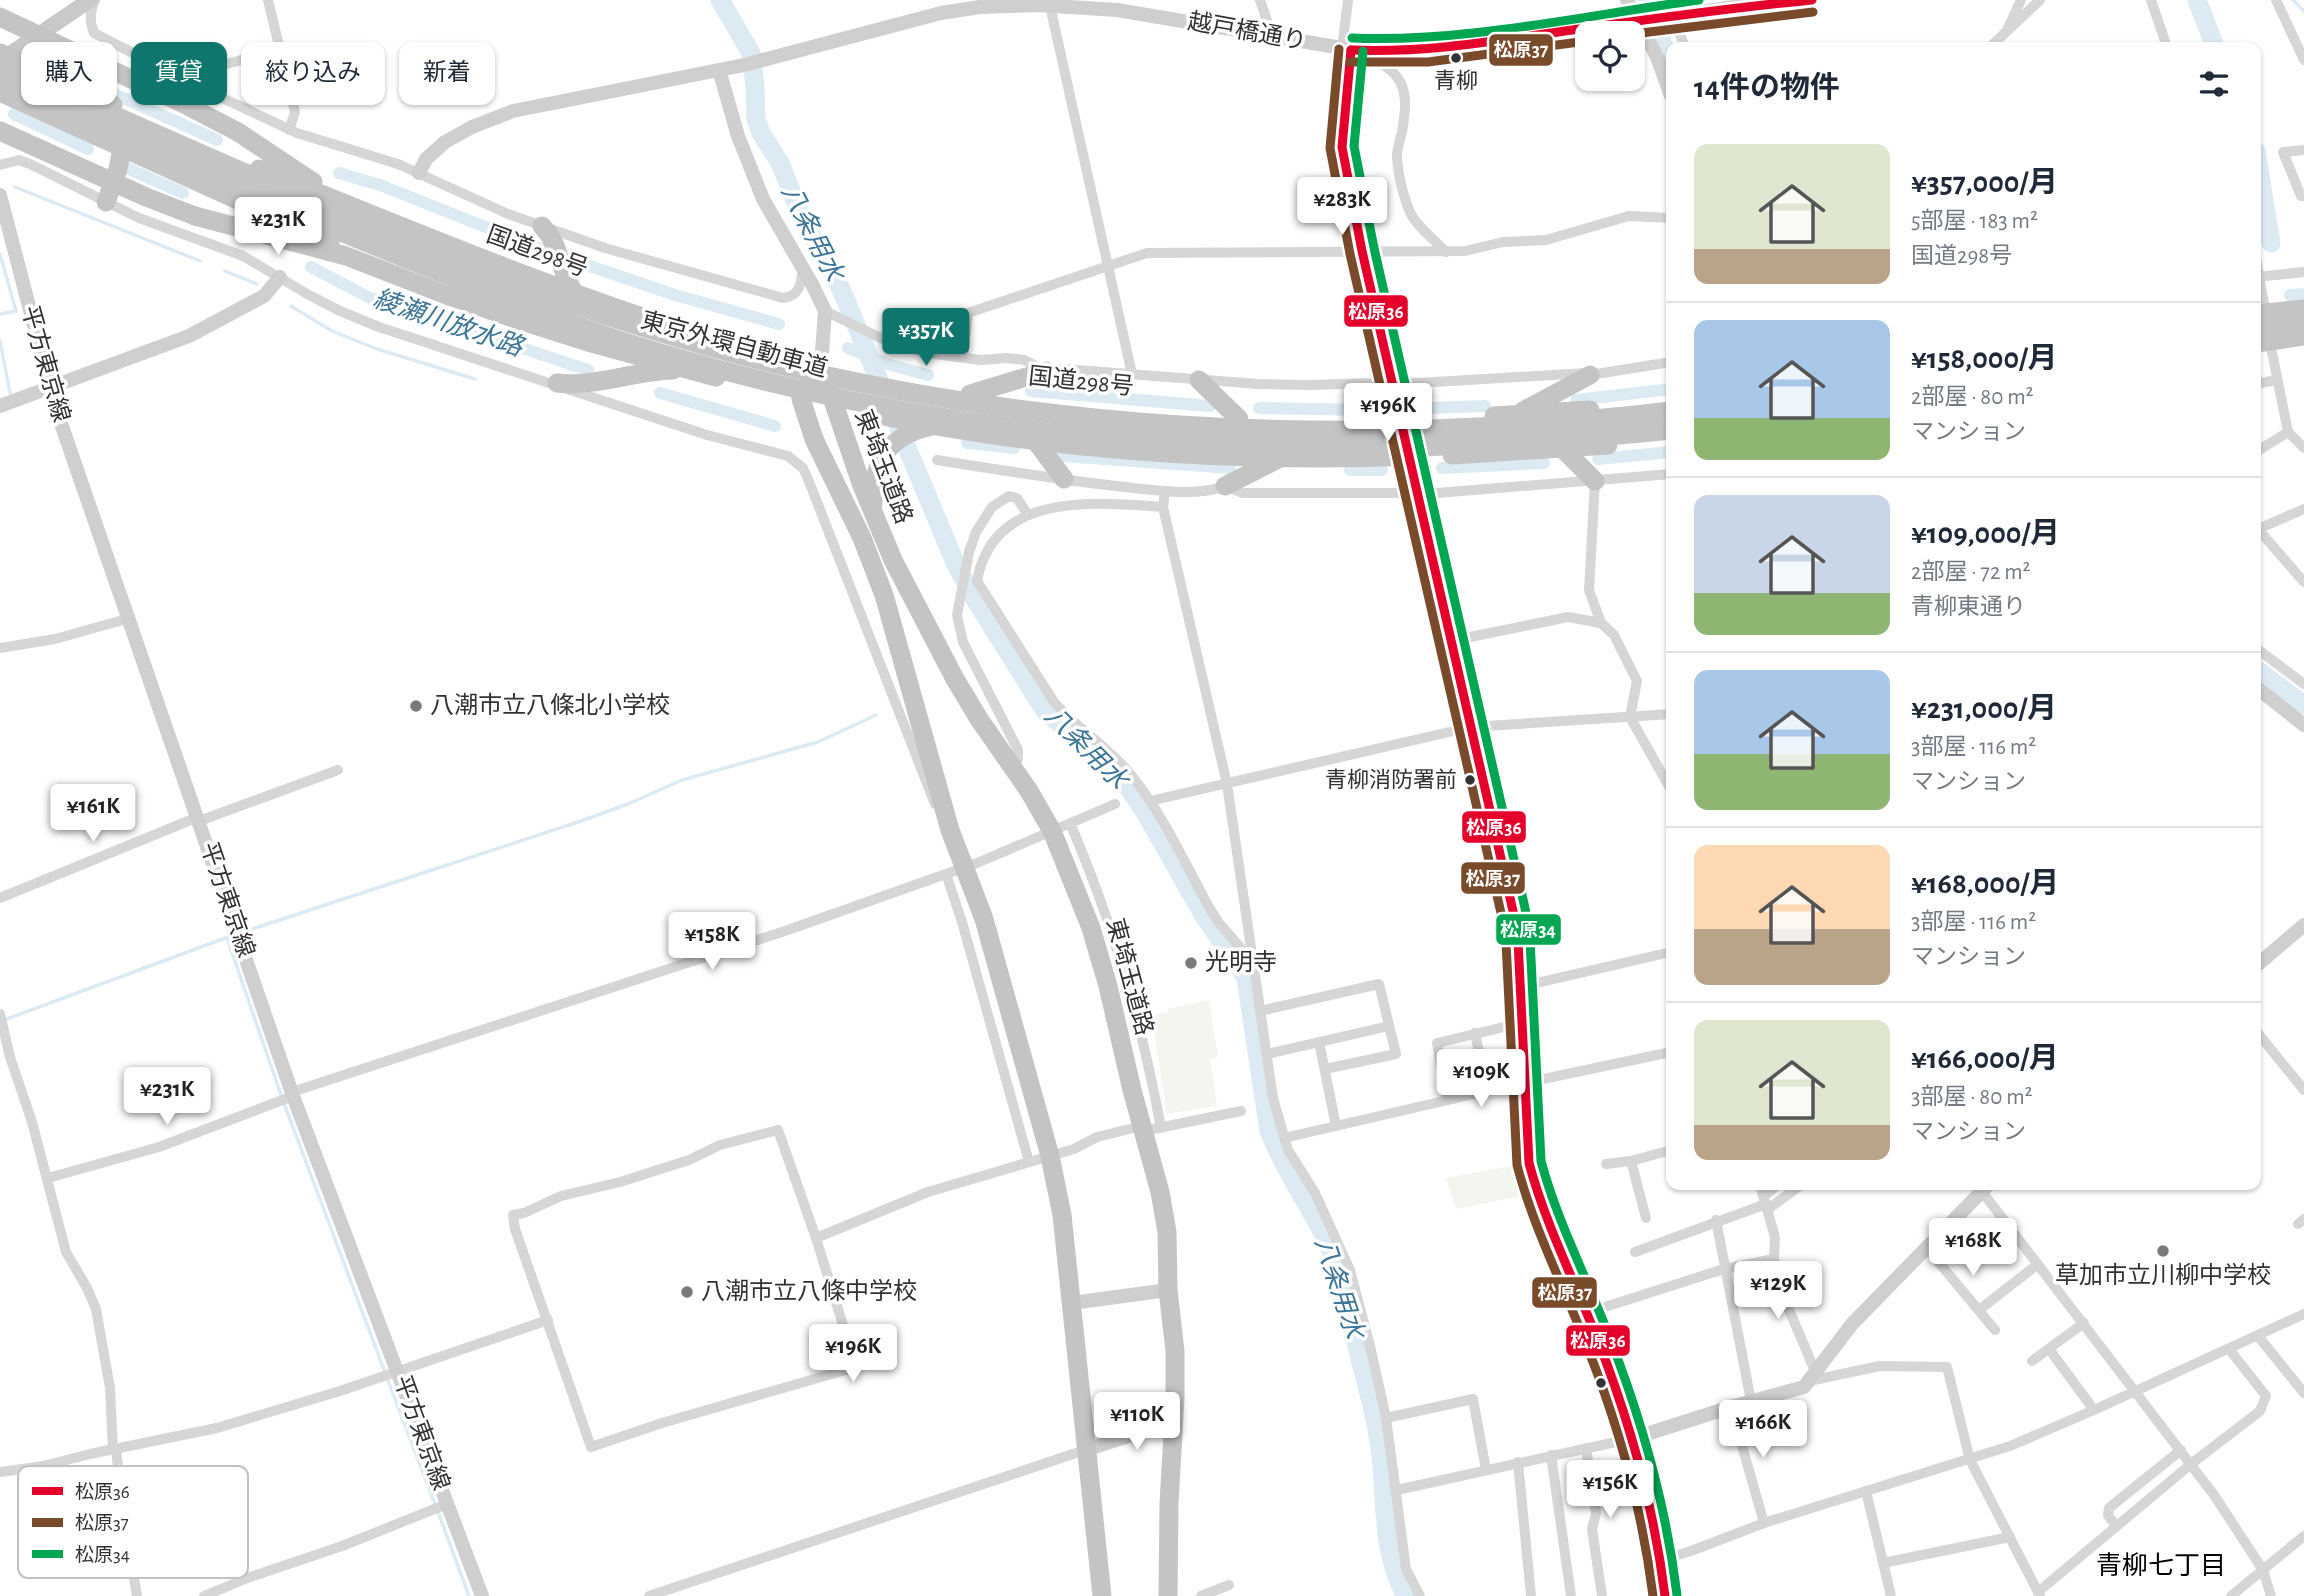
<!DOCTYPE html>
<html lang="ja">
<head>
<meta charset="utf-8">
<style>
	:root { --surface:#fff; --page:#f2f2f3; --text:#1f2937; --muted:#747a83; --line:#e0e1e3; --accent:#0f766e }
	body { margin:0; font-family:"Alegreya Sans","Noto Sans JP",sans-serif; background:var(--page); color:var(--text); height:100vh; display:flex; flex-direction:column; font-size:26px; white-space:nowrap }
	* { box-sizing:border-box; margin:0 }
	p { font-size:23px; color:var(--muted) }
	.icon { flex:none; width:38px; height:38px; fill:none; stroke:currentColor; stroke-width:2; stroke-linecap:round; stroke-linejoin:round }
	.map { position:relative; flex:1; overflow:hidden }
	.panel { position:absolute; left:1666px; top:42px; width:595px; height:1148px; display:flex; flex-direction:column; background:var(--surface); border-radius:14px; box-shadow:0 2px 5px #0004 }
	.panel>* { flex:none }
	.hud { position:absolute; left:21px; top:42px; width:665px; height:63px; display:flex; gap:14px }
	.buttons { position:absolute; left:1575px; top:21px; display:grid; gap:14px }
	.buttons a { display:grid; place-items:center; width:70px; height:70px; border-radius:14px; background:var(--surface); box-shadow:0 2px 5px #0004; font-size:35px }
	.price { position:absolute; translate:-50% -60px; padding:0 16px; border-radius:7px; background:#fff; color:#222; font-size:23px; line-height:46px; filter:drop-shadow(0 2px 4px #0008) }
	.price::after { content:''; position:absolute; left:50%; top:42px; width:21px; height:16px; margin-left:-10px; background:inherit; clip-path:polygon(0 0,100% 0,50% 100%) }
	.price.active { background:var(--accent); color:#fff }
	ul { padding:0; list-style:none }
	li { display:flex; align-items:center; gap:21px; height:175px; padding:0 28px }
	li+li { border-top:2px solid var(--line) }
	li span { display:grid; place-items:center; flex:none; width:196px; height:140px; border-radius:14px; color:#555 }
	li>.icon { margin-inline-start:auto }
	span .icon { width:84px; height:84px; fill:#fffc; stroke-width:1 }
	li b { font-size:30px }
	h2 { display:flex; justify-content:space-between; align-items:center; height:84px; padding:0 28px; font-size:30px }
	.tag { padding:0 24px; border-radius:14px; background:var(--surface); box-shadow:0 2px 5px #0004; font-size:24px; line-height:63px }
	.tag.active { background:var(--accent); color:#fff }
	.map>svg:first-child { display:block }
	.green { fill:#f2f6ee }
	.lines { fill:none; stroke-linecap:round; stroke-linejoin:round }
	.stream { stroke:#dcebf3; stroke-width:3.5 }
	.canal { stroke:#dcebf3; stroke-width:12 }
	.river { stroke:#dcebf3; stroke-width:19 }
	.street { stroke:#d6d6d6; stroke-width:10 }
	.secondary { stroke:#cfcfcf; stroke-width:14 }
	.primary { stroke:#c9c9c9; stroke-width:16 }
	.highway { stroke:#c4c4c4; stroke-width:19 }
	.highway-bridge { stroke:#c4c4c4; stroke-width:19 }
	.bus-1-casing { stroke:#fff; stroke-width:14 }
	.bus-2-casing { stroke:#fff; stroke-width:14 }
	.bus-3-casing { stroke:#fff; stroke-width:14 }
	.bus-1 { stroke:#e4002b; stroke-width:9 }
	.bus-2 { stroke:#7a4b2a; stroke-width:9 }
	.bus-3 { stroke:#00a651; stroke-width:9 }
	.bus-dot { fill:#323232; stroke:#fff; stroke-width:2.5 }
	.poi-dot { fill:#7a7a7a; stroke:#fff; stroke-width:2.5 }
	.labels { text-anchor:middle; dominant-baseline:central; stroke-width:7; stroke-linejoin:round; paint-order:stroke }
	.bus-label { font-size:22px; fill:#323232; stroke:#fff }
	.street-label { font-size:24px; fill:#323232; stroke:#fff }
	.poi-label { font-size:24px; fill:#323232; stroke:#fff; text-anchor:start }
	.water-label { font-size:26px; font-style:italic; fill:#3c7698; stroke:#fff }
	.neighbourhood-label { font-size:26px; fill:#000; stroke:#fff }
	.key { fill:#fff; stroke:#c2c2c2; stroke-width:2 }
	.key-label { font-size:19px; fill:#323232 }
	.line-badge { stroke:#fff; stroke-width:2.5 }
	.badge-label { font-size:19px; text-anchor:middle; font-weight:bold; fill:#fff }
</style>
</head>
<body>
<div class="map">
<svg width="2304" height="1596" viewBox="0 0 2304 1596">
	<rect width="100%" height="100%" fill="#fff"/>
	<g class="green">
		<path d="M1209,1000l9,57 -8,2 7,47 -50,8 -15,-98 16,-4v-3z"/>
		<path d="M1522,1164l10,30 -76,15 -10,-31z"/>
	</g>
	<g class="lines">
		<g class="stream">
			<path d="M2293,0l11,11"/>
			<path d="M15,187l185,74"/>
			<path d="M0,254l16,57 -16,3"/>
			<path d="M225,271l32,13"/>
			<path d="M291,306l41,25 45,18 98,30"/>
			<path d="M0,341l10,52"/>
			<path d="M243,932l335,-110 50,-18 54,-24 136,-38 58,-27"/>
			<path d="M227,938l54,157"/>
			<path d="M4,1020l224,-83"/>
			<path d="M285,1106l99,264"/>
			<path d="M387,1378l48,126"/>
			<path d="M438,1512l31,84"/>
		</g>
		<g class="canal">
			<path d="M43,62l174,78"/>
			<path d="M14,114l74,35"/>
			<path d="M129,169l54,24"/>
			<path d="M339,173l41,12 163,65"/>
			<path d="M581,263l94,32 104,29"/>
			<path d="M311,267l57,30 220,73"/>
			<path d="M2290,295l14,-1"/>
			<path d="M848,348l39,16 41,11"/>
			<path d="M1031,391l179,15"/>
			<path d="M660,393l115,33"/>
			<path d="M1576,400l95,-11"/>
			<path d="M1259,408l111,2"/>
			<path d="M1426,408l59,-2"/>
			<path d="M967,443l47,5"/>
			<path d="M1063,456l167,12"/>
			<path d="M1598,459l73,-7"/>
			<path d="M1442,468l102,-5"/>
			<path d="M1350,470h32"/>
		</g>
		<g class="river">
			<path d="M720,0l31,53 4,33 1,33 5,14 19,30 21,52 40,74 115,276 20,36 69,110 54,46 28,28 19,29 58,102 35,50 7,13 23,152c20,52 57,94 72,148 8,29 14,59 21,88 6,22 12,45 16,68 10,53 0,112 28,161"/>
			<path d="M1647,0l24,66"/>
			<path d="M2197,0l18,47"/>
			<path d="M2256,151l15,92"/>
			<path d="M2256,669l48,36"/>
		</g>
		<g class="street">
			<path d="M95,0c-5,12 -6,21 -1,33l105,54 98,46 101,31 110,50 97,34 178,50c17,-2 18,-14 20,-29"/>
			<path d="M268,0l27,112 -6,18"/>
			<path d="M1260,0l10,29 -1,8"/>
			<path d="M1663,0l9,15 13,32"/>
			<path d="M2151,0l16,47"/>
			<path d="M2276,0l28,60"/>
			<path d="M1050,6l82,368"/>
			<path d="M2008,28l13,-28"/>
			<path d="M1990,47l50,-47"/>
			<path d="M1342,48l6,-48"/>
			<path d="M1360,53c44,18 50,34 42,79 -2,7 -4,15 -5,22 0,17 6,42 13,58 6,14 25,28 36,40"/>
			<path d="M199,87l11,-19 71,-18"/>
			<path d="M2304,150l-21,2 18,44h3"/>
			<path d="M0,165l19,-5 11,4 109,54 104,38 66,39 31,16 39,16 328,108 81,21 15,12 5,11 127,325"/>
			<path d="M2256,259l10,56"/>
			<path d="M2256,277l48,-5"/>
			<path d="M825,311l64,31 39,11 53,7 26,-2 17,2 22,11 19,-2 193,15 50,1 68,-2 6,-2 7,-9 15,10 14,1 168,-10 4,2 81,-13"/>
			<path d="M924,327l44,-14"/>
			<path d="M2269,337l19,95 16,16"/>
			<path d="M963,357l5,-44 179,-60 318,-2 38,-9 43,-2 83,-24 42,2"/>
			<path d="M2256,384l20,-4"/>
			<path d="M2256,452l32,-20"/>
			<path d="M937,460c62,10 124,20 187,27 31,3 72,10 101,-1l17,7h163l7,3 9,12 4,-8 12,-7 234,-19"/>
			<path d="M1595,481l-6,109 12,33 13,12 23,46 -7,36 41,73"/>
			<path d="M1165,492l-2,15 64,277 46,314 15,52 27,43 35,77 21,80 15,68 20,151 14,27"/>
			<path d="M1163,507c-68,-5 -170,-16 -186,74l77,121c22,25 50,42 72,67 35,40 58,93 84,140l9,14 34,39"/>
			<path d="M2256,527l48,55"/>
			<path d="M2258,529l46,-20"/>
			<path d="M1451,641l117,-24 33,6"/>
			<path d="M0,648l55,-9 75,-21"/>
			<path d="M2256,648l48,36"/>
			<path d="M1014,768l4,-9v-9l-55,-108 -6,-27 12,-63 7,-20 16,-25 17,-11 8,2 11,17"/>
			<path d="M1150,801l321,-74 200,-13"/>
			<path d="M199,821l139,-51"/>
			<path d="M1070,823c42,98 72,201 91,305"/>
			<path d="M946,874l16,48 67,240"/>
			<path d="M0,898l198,-81"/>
			<path d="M1519,987l152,-35"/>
			<path d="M1260,1011l119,-27 17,70 -71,15"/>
			<path d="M0,1014l10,43 22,65 34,130 21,36 9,21 14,79 3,62"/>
			<path d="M2256,1031l48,59"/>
			<path d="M1475,1033l12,58"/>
			<path d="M1319,1042l17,84"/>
			<path d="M1267,1054l122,-28"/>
			<path d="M292,1092l493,-161 192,-68 138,-59"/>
			<path d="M1447,1100l-10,-57 84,-20"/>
			<path d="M778,1130l38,108 40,129 -194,56 -71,24 -76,-218 -2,-14 11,-2 37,-17 59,-14 69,-22 31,-15z"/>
			<path d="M1144,1131l97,-20"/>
			<path d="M1284,1138l203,-47 184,-39"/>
			<path d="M1631,1161l15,57"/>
			<path d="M1606,1164l25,-3 40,-11"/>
			<path d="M48,1178l111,-31 134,-51"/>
			<path d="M1977,1185l237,310 49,75 8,26"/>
			<path d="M1764,1196l14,-11"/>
			<path d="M1768,1209l33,-24"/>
			<path d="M1716,1220l35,181"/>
			<path d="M2298,1224l6,-5"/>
			<path d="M816,1238l112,-46 146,-43 23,-12 45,-11"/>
			<path d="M1926,1247l69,83"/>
			<path d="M1635,1252l131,-48"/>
			<path d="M1774,1259l7,32 34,80"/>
			<path d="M1979,1310l59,-46"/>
			<path d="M1586,1313l138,-44 50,-10 1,-22 -15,-52"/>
			<path d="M2258,1336l46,57"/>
			<path d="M2049,1349l45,61"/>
			<path d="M2032,1361l52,-38"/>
			<path d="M1809,1381l71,-15 67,1 23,93 70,136"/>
			<path d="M1731,1407l33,116"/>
			<path d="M1386,1418l87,-19 13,71"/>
			<path d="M1586,1448l10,65 -4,16 10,67"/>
			<path d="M116,1449l7,64 14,83"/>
			<path d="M1551,1455l20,141"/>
			<path d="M1518,1462l13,134"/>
			<path d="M0,1472l43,-6 47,-12 127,-26 123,-37 208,-71"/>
			<path d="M1397,1490l237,-52"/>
			<path d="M1866,1491l25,105"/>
			<path d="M2116,1526l-8,-11 1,-7 72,-58"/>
			<path d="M1661,1560l30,-9 73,-28 246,-77 84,-36 210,-96"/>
			<path d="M1883,1563l127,-26"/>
			<path d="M2038,1592l153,-128 69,-53 6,-15 -37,-47"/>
			<path d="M204,1596l46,-19 92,-31 105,-42"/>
			<path d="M649,1596l439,-147"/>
			<path d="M1201,1596l28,-11"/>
			<path d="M2231,1596l73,-60"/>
		</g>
		<g class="secondary">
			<path d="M1627,0l30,57 14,39"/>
			<path d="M1351,50l-9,97 20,104 151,660 5,30 11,222 8,30c53,130 117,261 128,403"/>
			<path d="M719,70l19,66 25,63 50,87 12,25 -4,54"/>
			<path d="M419,173l7,-14 19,-17 27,-15 41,-16 231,-46 197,-52 39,-6 58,-2 79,5 225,38 47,4 56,-3 295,-43 72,-6"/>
			<path d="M0,195l55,211 238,690 189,500"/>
			<path d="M0,406l189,-70 75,-40 16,-19"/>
			<path d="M2256,687l48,38"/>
			<path d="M2256,966l48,-41"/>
			<path d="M1072,1303l96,-13"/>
			<path d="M1634,1438l97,-31 73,-20 48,-63 136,-139"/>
			<path d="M1088,1449l86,-28"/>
		</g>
		<path class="primary" d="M0,61l90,-61"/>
		<g class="highway">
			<path d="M0,53l113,52"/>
			<path d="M0,92l330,150"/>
			<path d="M238,132l75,50"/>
			<path d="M259,169c140,56 279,115 423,161"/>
			<path d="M106,202l12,-33 4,-20"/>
			<path d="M195,216l151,40 103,40 73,25 66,21 128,35"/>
			<path d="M542,226c20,21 17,45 32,66"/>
			<path d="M2256,314l48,-5"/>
			<path d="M813,378l-12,21 13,40 48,99 22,57 66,235 34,89 66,237 12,59 40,381"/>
			<path d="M1199,380l40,39"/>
			<path d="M557,383c40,4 76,-12 116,-13"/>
			<path d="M827,383l34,100 32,77 62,119 24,40 50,72 23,40 39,97 17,58 24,104 28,102 7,40 1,58 7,61v48l-6,104 -1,93"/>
			<path d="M970,394l76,-23"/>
			<path d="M1523,411l67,-36"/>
			<path d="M878,415c177,36 357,48 537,41"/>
			<path d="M1494,416l96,-6"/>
			<path d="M1035,440l29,39"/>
			<path d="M1563,449l32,32"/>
			<path d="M1452,455l156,-10"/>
			<path d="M1225,486l53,-27"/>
			<path d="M873,504c-1,-43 16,-69 59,-78"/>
		</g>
		<g class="highway-bridge">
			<path d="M0,17l188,89 50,26"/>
			<path d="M0,64c103,47 207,93 311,137 128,55 258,107 392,144 315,88 645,104 968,66"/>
			<path d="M0,82c143,65 286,129 432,187 65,26 129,53 196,74 344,108 687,124 1043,87"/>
			<path d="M0,131l146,66 49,19"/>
			<path d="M2256,324l48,-6"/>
			<path d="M2256,343l48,-7"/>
		</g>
		<defs>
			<g id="bus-1">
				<path d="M1351,50l-9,97 20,104 151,660 5,30 11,222c16,60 45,117 68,175 33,84 57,168 68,258"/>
				<path d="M1351,50c70,3 138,-8 207,-18 84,-12 169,-24 254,-32"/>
			</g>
			<g id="bus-2">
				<path d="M1633,34l180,-22"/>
				<path d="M1339,49l-9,99 20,106 151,659 5,29 11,223c16,62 46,120 69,179 33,82 56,164 67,252"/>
				<path d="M1350,62h78l159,-21"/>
			</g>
			<g id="bus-3">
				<path d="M1352,38c113,5 234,-23 347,-38"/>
				<path d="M1363,51l-9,95 20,102 151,660 5,31 11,222c16,60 46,117 68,175 33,84 57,169 68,259"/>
			</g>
		</defs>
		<use href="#bus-1" class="bus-1-casing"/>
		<use href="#bus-2" class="bus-2-casing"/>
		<use href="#bus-3" class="bus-3-casing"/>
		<use href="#bus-1" class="bus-1"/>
		<use href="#bus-2" class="bus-2"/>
		<use href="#bus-3" class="bus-3"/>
	</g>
	<g class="bus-dot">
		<circle cx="1456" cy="58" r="6"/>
		<circle cx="1470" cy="780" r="6"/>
		<circle cx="1601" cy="1383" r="6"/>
	</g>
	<g class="poi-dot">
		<circle cx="416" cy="706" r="7"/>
		<circle cx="1191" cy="963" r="7"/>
		<circle cx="2163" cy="1251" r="7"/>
		<circle cx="687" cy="1292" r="7"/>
	</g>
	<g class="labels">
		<g class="bus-label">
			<text x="1456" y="81">青柳</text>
			<text x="1457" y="780" text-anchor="end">青柳消防署前</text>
		</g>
		<g class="street-label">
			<text transform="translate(1247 32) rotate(10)">越戸橋通り</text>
			<text transform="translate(537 252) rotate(20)">国道298号</text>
			<text transform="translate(734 345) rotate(15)">東京外環自動車道</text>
			<text transform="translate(45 364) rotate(74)">平方東京線</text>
			<text transform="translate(1081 382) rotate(6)">国道298号</text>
			<text transform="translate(883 467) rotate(69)">東埼玉道路</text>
			<text transform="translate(227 900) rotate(71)">平方東京線</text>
			<text transform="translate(1129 977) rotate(75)">東埼玉道路</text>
			<text transform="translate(421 1433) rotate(70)">平方東京線</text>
		</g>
		<g class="poi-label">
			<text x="430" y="706">八潮市立八條北小学校</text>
			<text x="1205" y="963">光明寺</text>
			<text x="2163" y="1276" text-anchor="middle">草加市立川柳中学校</text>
			<text x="701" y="1292">八潮市立八條中学校</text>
		</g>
		<g class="water-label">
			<text transform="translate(812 233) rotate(63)">八条用水</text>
			<text transform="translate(448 323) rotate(19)">綾瀬川放水路</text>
			<text transform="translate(1086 748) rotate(45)">八条用水</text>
			<text transform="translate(1339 1288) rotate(72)">八条用水</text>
		</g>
		<g class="neighbourhood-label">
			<text x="2161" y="1566">青柳七丁目</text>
		</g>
	</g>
	<rect x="18" y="1466" width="230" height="112" rx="10" class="key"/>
	<rect x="32" y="1487" width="31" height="8" fill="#e4002b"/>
	<rect x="32" y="1518" width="31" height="9" fill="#7a4b2a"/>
	<rect x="32" y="1550" width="31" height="8" fill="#00a651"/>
	<g class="key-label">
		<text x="75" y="1498">松原36</text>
		<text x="75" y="1529">松原37</text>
		<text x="75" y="1561">松原34</text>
	</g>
	<g class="line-badge">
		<rect x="1488" y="33" width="66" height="34" rx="7" fill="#7a4b2a"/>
		<rect x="1343" y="294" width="66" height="34" rx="7" fill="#e4002b"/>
		<rect x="1461" y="810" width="66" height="34" rx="7" fill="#e4002b"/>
		<rect x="1460" y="861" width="66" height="34" rx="7" fill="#7a4b2a"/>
		<rect x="1495" y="913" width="67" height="33" rx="7" fill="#00a651"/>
		<rect x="1531" y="1276" width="67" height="33" rx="7" fill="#7a4b2a"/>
		<rect x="1565" y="1324" width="66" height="33" rx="7" fill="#e4002b"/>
	</g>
	<g class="badge-label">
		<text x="1521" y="56">松原37</text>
		<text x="1376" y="318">松原36</text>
		<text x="1494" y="834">松原36</text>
		<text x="1493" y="885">松原37</text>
		<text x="1528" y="936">松原34</text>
		<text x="1565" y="1299">松原37</text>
		<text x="1598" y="1347">松原36</text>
	</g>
</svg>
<div class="buttons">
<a><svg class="icon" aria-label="locate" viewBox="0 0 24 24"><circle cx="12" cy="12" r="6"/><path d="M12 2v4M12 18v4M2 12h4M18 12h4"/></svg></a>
</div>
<b class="price" style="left:1342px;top:237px">¥283K</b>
<b class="price" style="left:278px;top:257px">¥231K</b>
<b class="price active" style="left:926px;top:368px">¥357K</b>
<b class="price" style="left:1388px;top:443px">¥196K</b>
<b class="price" style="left:93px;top:844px">¥161K</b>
<b class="price" style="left:712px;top:972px">¥158K</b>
<b class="price" style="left:1481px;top:1109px">¥109K</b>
<b class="price" style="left:167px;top:1127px">¥231K</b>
<b class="price" style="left:1973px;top:1278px">¥168K</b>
<b class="price" style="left:1778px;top:1321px">¥129K</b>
<b class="price" style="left:853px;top:1384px">¥196K</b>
<b class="price" style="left:1137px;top:1452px">¥110K</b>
<b class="price" style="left:1763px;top:1460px">¥166K</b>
<b class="price" style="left:1610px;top:1520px">¥156K</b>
<div class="hud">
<a class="tag">購入</a>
<a class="tag active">賃貸</a>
<a class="tag">絞り込み</a>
<a class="tag">新着</a>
</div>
<section class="panel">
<h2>14件の物件<svg class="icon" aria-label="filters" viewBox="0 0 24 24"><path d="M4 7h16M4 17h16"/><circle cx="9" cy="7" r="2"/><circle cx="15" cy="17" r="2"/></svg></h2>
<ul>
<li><span style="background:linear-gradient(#dfe7d0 75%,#b9a48a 0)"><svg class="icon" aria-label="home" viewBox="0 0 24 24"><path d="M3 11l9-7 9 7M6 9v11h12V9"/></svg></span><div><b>¥357,000/月</b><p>5部屋 · 183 m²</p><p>国道298号</p></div></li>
<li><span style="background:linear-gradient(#a9c7e8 70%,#8fb573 0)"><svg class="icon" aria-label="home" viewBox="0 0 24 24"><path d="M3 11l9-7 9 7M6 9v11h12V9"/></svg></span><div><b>¥158,000/月</b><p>2部屋 · 80 m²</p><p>マンション</p></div></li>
<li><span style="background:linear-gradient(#c9d6e8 70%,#8fb573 0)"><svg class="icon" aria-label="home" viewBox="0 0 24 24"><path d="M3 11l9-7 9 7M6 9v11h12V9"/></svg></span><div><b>¥109,000/月</b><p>2部屋 · 72 m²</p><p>青柳東通り</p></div></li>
<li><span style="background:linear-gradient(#a9c7e8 60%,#8fb573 0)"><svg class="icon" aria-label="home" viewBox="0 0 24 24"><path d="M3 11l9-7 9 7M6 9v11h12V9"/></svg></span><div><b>¥231,000/月</b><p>3部屋 · 116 m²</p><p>マンション</p></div></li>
<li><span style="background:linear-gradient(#ffd9b3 60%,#b9a48a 0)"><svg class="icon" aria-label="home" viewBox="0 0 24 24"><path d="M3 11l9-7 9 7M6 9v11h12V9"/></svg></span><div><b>¥168,000/月</b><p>3部屋 · 116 m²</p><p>マンション</p></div></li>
<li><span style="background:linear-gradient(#dfe7d0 75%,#b9a48a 0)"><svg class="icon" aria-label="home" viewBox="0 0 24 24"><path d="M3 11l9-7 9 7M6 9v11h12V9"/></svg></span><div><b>¥166,000/月</b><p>3部屋 · 80 m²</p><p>マンション</p></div></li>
</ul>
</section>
</div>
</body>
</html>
